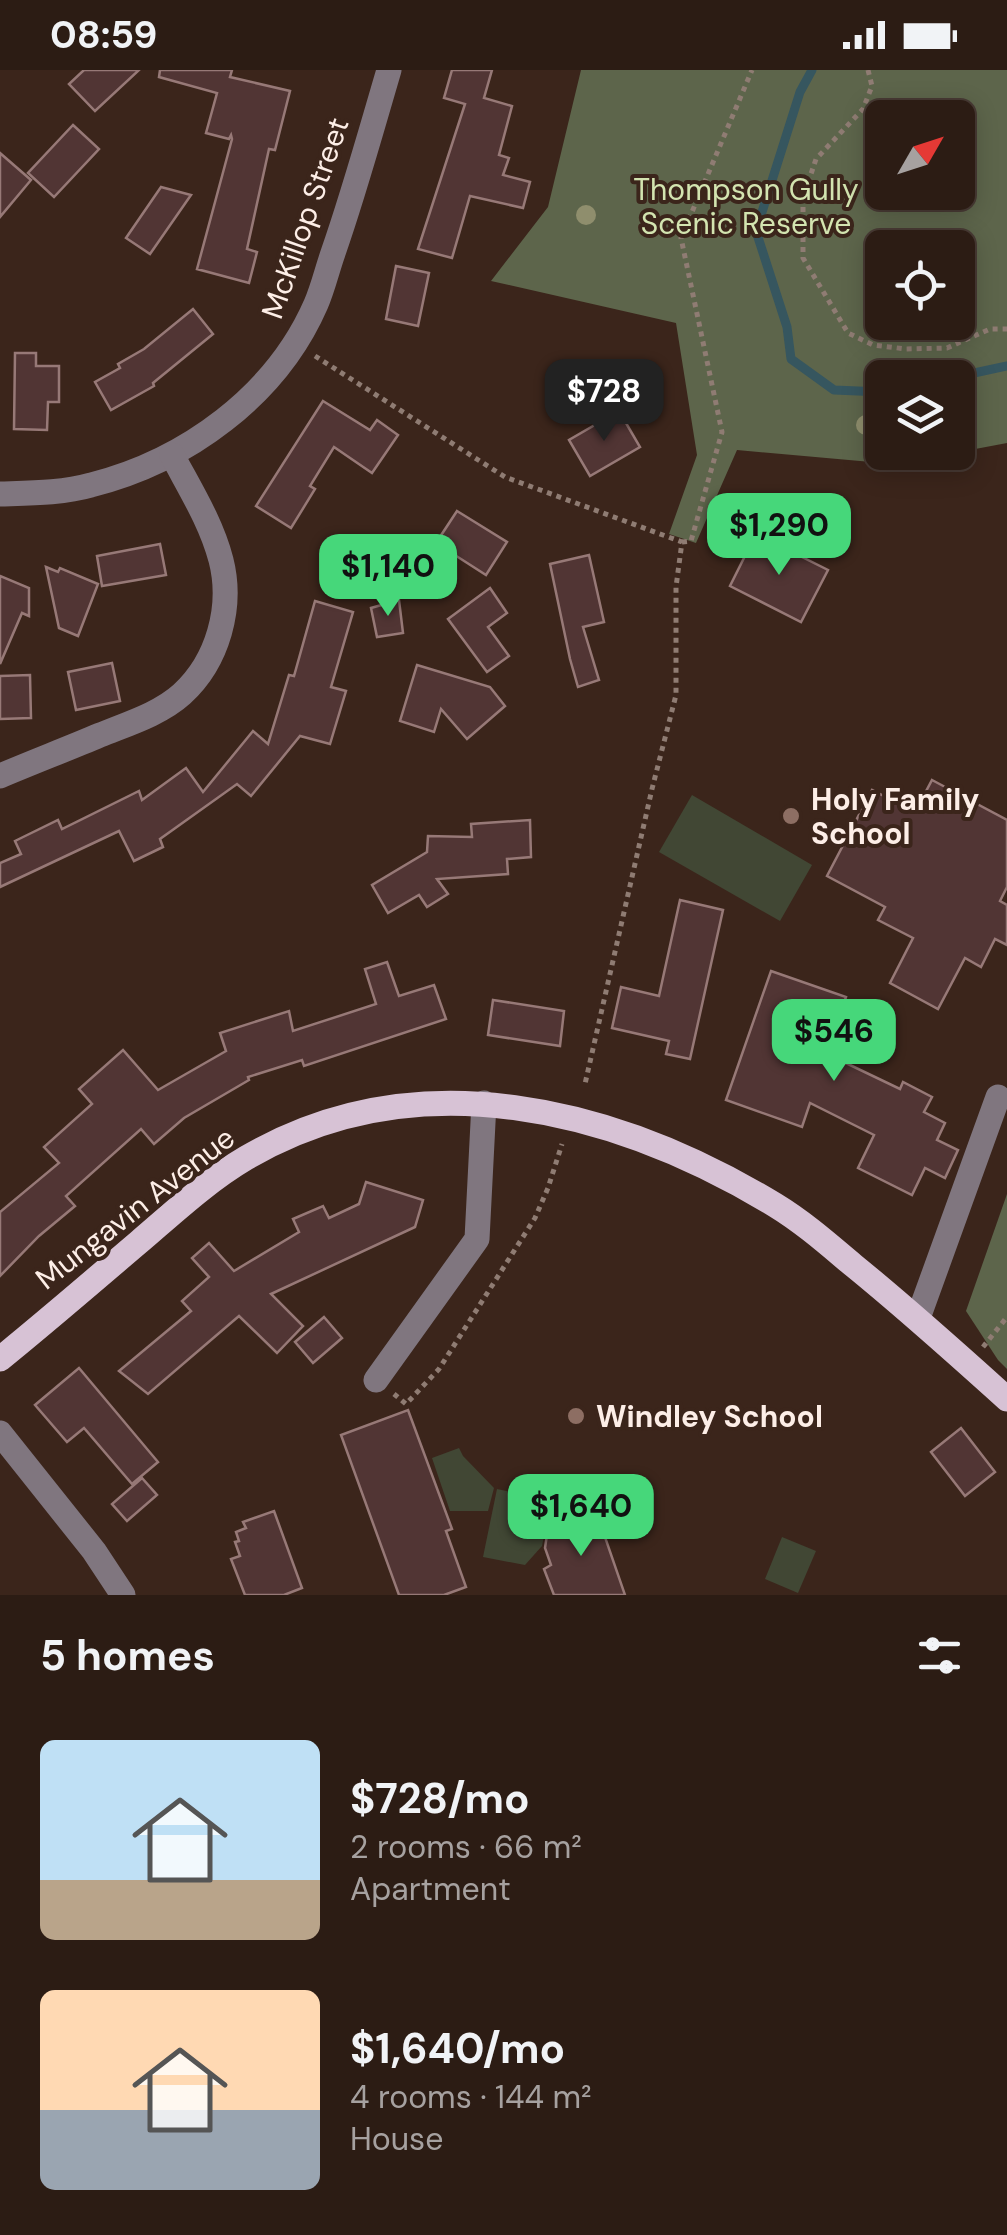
<!DOCTYPE html>
<html lang="en">
<head>
<meta charset="utf-8">
<style>
	:root { --surface:#2c1c14; --page:#382922; --text:#f1f3f6; --muted:#a6a1a0; --line:#483a34; --accent:#46d77a }
	body { margin:0; font-family:"DM Sans",sans-serif; background:var(--page); color:var(--text); height:100vh; display:flex; flex-direction:column; font-size:38px; white-space:nowrap }
	* { box-sizing:border-box; margin:0 }
	p { font-size:32px; color:var(--muted) }
	.icon { flex:none; width:55px; height:55px; fill:none; stroke:currentColor; stroke-width:2; stroke-linecap:round; stroke-linejoin:round }
	.map { position:relative; height:1525px; overflow:hidden }
	.drawer { display:flex; flex-direction:column; background:var(--surface); flex:1 }
	.drawer>* { flex:none }
	.needle { width:65px; rotate:51deg }
	.controls { position:absolute; left:865px; top:30px; display:grid; gap:20px }
	.controls a { display:grid; place-items:center; width:110px; height:110px; border-radius:15px; background:var(--surface); box-shadow:0 5px 25px #0003,0 0 0 2px var(--line); font-size:50px }
	.price { position:absolute; translate:-50% -85px; padding:0 22px; border-radius:20px; background:var(--accent); color:#111; font-size:32px; line-height:65px; filter:drop-shadow(0 2px 5px #0008) }
	.price::after { content:''; position:absolute; left:50%; top:60px; width:30px; height:22px; margin-left:-15px; background:inherit; clip-path:polygon(0 0,100% 0,50% 100%) }
	.price.current { background:#222; color:#fff }
	ul { padding:0; list-style:none }
	li { display:flex; align-items:center; gap:30px; height:250px; padding:0 40px }
	li span { display:grid; place-items:center; flex:none; width:280px; height:200px; border-radius:15px; color:#555 }
	li>.icon { margin-inline-start:auto }
	span .icon { width:120px; height:120px; fill:#fffc; stroke-width:1 }
	li b { font-size:42px }
	h2 { display:flex; justify-content:space-between; align-items:center; height:120px; padding:0 40px; font-size:42px }
	.status { display:flex; justify-content:space-between; align-items:center; height:70px; padding:0 50px; background:var(--surface); direction:ltr }
	.status svg { height:28px; fill:currentColor }
	.map>svg:first-child { display:block }
	.green { fill:#414734 }
	.forest { fill:#5d654b; fill-rule:evenodd }
	.lines { fill:none; stroke-linecap:round; stroke-linejoin:round }
	.stream { stroke:#36565f; stroke-width:9 }
	.building { fill:#513534; stroke:#977977; stroke-width:2.5 }
	.path { stroke:#8f7c73; stroke-width:5; stroke-dasharray:5 5; stroke-linecap:butt }
	.minor { stroke:#80767f; stroke-width:25 }
	.major { stroke:#d7c2d5; stroke-width:25 }
	.tree { fill:#8f8e6d }
	.education-dot { fill:#8d6e63; stroke:#3b251b; stroke-width:4 }
	.labels { text-anchor:middle; dominant-baseline:central; stroke-width:8; stroke-linejoin:round; paint-order:stroke }
	.park-label { font-size:30px; fill:#d3e4b0; stroke:#3b251b }
	.street-label { font-size:30px; fill:#fdeee7; stroke:#3b251b }
	.poi-label { font-size:30px; font-weight:bold; fill:#fdeee7; stroke:#3b251b; text-anchor:start }
</style>
</head>
<body>
<div class="status"><b>08:59</b><svg viewBox="0 0 49 12"><path d="M0 12V9h3v3zM5 12V6h3v6zM10 12V3h3v9zM15 12V0h3v12zM26 1h20v11H26zM47 4h2v5h-2z"/></svg></div>
<div class="map">
<svg width="1007" height="1525" viewBox="0 0 1007 1525">
	<rect width="100%" height="100%" fill="#3b251b"/>
	<g class="green">
		<path d="M692,725l120,70 -32,56 -121,-69z"/>
		<path d="M459,1378l4,8 31,32 -6,23h-38l-18,-53z"/>
		<path d="M497,1419l54,11 -9,46 -17,19 -42,-8z"/>
		<path d="M782,1467l34,14 -18,42 -33,-14z"/>
	</g>
	<g class="forest">
		<path d="M581,0h426v373l-37,7 -54,16 -179,-16 -41,93 -27,-9 28,-79 -21,-132 -185,-42 57,-74zM882,48h76v74h-76zM882,178h76v74h-76zM882,308h76v74h-76z"/>
		<path d="M1007,1124v175l-9,-9 -32,-49z"/>
	</g>
	<g class="lines">
		<g class="stream">
			<path d="M812,0l-12,22 -44,139 31,96 4,32 43,31 48,2"/>
			<path d="M951,308l56,-12"/>
		</g>
	</g>
	<g class="building">
		<path d="M84,0h55l-44,41 -26,-27z"/>
		<path d="M160,0h72l-2,7 60,14 -15,59 -6,-1 -22,100 10,3 -8,31 -52,-14 35,-130 -1,-4 -2,4 -23,-6 11,-40 -58,-16z"/>
		<path d="M452,0h40l-8,28 28,8 -13,49 10,3 -6,17 27,7 -7,26 -53,-12 -18,62 -34,-9 47,-145 -21,-6z"/>
		<path d="M73,55l26,24 -45,48 -26,-24z"/>
		<path d="M0,83l31,27 -31,37z"/>
		<path d="M161,117l30,8 -41,59 -24,-16z"/>
		<path d="M396,196l33,7 -11,53 -32,-7z"/>
		<path d="M193,239l20,25 -60,49 1,3 -43,24 -16,-28 25,-14 -2,-4 26,-15z"/>
		<path d="M15,283h21v13h23v36h-11l-1,28 -33,-1z"/>
		<path d="M323,331l47,29 7,-10 21,15 -26,38 -38,-26 -24,39 5,3 -24,39 -35,-22z"/>
		<path d="M619,341l21,36 -50,29 -21,-36z"/>
		<path d="M457,441l50,31 -21,33 -50,-32z"/>
		<path d="M756,464l72,36 -27,52 -71,-36z"/>
		<path d="M160,474l6,31 -64,11 -5,-30z"/>
		<path d="M589,485l15,67 -21,5 16,53 -21,7 -8,-28 -20,-95z"/>
		<path d="M46,497l12,5 2,-4 38,16 -20,52 -19,-8z"/>
		<path d="M0,506l29,12v28l-7,-3 -22,51z"/>
		<path d="M490,518l17,25 -19,14 21,29 -22,16 -39,-53z"/>
		<path d="M399,530l4,33 -26,4 -6,-29z"/>
		<path d="M315,531l38,11 -22,75 15,4 -16,53 -30,-8 -49,60 -14,-12 -77,55 3,8 -29,14 -15,-30 -119,56v-24l21,-9 -6,-13 43,-21 4,9 77,-38 3,9 44,-32 17,24 50,-61 15,13 21,-69 5,1z"/>
		<path d="M112,593l8,38 -44,9 -8,-38z"/>
		<path d="M417,595l73,22 15,19 -38,33 -26,-30 -7,23 -34,-11z"/>
		<path d="M30,605l1,43 -31,1v-43z"/>
		<path d="M932,710l75,40v67l-7,14 7,4v40l-12,-6 -14,28 -16,-9 -27,51 -48,-26 23,-45 -35,-18 7,-13 -58,-31 45,-86 43,22z"/>
		<path d="M530,750l1,37 -24,2 1,15 -71,5 11,15 -21,13 -8,-12 -31,18 -16,-28 55,-33 1,-16 44,1 -1,-13z"/>
		<path d="M680,830l43,10 -33,149 -24,-5 3,-13 -57,-13 9,-41 38,9z"/>
		<path d="M387,892l12,34 35,-11 12,34 -142,47 -2,-6 -54,17 1,3 -65,38 -30,26 -13,-15 -75,67 9,10 -36,30 -39,40v-64l59,-49 -15,-16 48,-43 -13,-15 44,-39 35,40 68,-39 -6,-18 69,-22 4,20 83,-27 -11,-35z"/>
		<path d="M771,901l75,26 -19,57 73,35 3,-7 29,15 -8,15 21,11 -8,17 21,10 -13,28 -20,-10 -13,27 -54,-27 16,-33 -64,-32 -8,24 -76,-27z"/>
		<path d="M493,930l71,11 -4,35 -72,-11z"/>
		<path d="M366,1112l57,18 -8,27 -144,67 32,32 -26,27 -38,-37 -91,78 -29,-23 72,-60 -9,-10 27,-24 -17,-19 17,-15 25,28 65,-39 -6,-13 30,-13 6,12 30,-14z"/>
		<path d="M324,1247l18,21 -29,25 -18,-21z"/>
		<path d="M79,1298l79,94 -26,22 -48,-56 -17,14 -32,-37z"/>
		<path d="M408,1340l44,119 -6,2 20,56 -22,8h-45l-58,-160z"/>
		<path d="M961,1358l34,44 -30,24 -34,-44z"/>
		<path d="M142,1408l15,17 -30,26 -15,-17z"/>
		<path d="M274,1441l28,77 -18,7h-39l-14,-36 9,-3 -5,-14 4,-1 -3,-9 10,-4 -3,-6z"/>
		<path d="M596,1441l29,84h-71l-10,-26 7,-4 -6,-17 3,-20z"/>
	</g>
	<g class="lines">
		<g class="path">
			<path d="M868,0l4,16 -9,23 -47,50 -13,39v60l45,75 25,12 33,4 41,-1 43,-19h17"/>
			<path d="M315,286l190,121 177,65 -6,45v108l-24,94 -67,295"/>
			<path d="M682,472l9,-1 31,-109 -41,-194 71,-168"/>
			<path d="M983,1277l24,-30"/>
			<path d="M394,1324l12,10 33,-35 96,-151 13,-30 14,-44"/>
		</g>
		<g class="minor">
			<path d="M0,424c30,-1 63,-1 91,-9 95,-24 185,-89 225,-181 7,-16 11,-34 17,-51 21,-60 38,-122 56,-183"/>
			<path d="M0,706c33,-14 67,-27 100,-41 27,-11 60,-21 82,-41 36,-33 51,-87 39,-134 -10,-38 -31,-71 -49,-105"/>
			<path d="M918,1248l80,-221"/>
			<path d="M376,1310l101,-141 7,-136"/>
			<path d="M0,1363l94,118 29,44"/>
		</g>
		<path class="major" d="M0,1289c47,-38 93,-78 139,-117 34,-29 68,-61 107,-84 171,-100 369,-50 529,47 28,17 53,39 78,60 53,43 103,88 154,134"/>
	</g>
	<g class="tree">
		<circle cx="586" cy="145" r="10"/>
		<circle cx="866" cy="355" r="10"/>
	</g>
	<g class="education-dot">
		<circle cx="791" cy="746" r="10"/>
		<circle cx="576" cy="1346" r="10"/>
	</g>
	<g class="labels">
		<g class="park-label">
			<text x="746" y="119">Thompson Gully<tspan x="746" dy="34">Scenic Reserve</tspan></text>
		</g>
		<g class="street-label">
			<text transform="translate(305 148) rotate(-71)">McKillop Street</text>
			<text transform="translate(135 1138) rotate(-38)">Mungavin Avenue</text>
		</g>
		<g class="poi-label">
			<text x="811" y="729">Holy Family<tspan x="811" dy="34">School</tspan></text>
			<text x="596" y="1346">Windley School</text>
		</g>
	</g>
</svg>
<div class="controls">
<a><svg class="needle" viewBox="-14 -14 28 28"><path d="M0-13l5 13h-10z" fill="#e53935"/><path d="M0 13l5-13h-10z" fill="#a6a1a0"/></svg></a>
<a><svg class="icon" aria-label="locate" viewBox="0 0 24 24"><circle cx="12" cy="12" r="6"/><path d="M12 2v4M12 18v4M2 12h4M18 12h4"/></svg></a>
<a><svg class="icon" aria-label="layers" viewBox="0 0 24 24"><path d="M12 4l9 5-9 5-9-5zM3 14l9 5 9-5"/></svg></a>
</div>
<b class="price current" style="left:604px;top:374px">$728</b>
<b class="price" style="left:779px;top:508px">$1,290</b>
<b class="price" style="left:388px;top:549px">$1,140</b>
<b class="price" style="left:834px;top:1014px">$546</b>
<b class="price" style="left:581px;top:1489px">$1,640</b>
</div>
<section class="drawer">
<h2>5 homes<svg class="icon" aria-label="filters" viewBox="0 0 24 24"><path d="M4 7h16M4 17h16"/><circle cx="9" cy="7" r="2"/><circle cx="15" cy="17" r="2"/></svg></h2>
<ul>
<li><span style="background:linear-gradient(#bfe0f5 70%,#b9a48a 0)"><svg class="icon" aria-label="home" viewBox="0 0 24 24"><path d="M3 11l9-7 9 7M6 9v11h12V9"/></svg></span><div><b>$728/mo</b><p>2 rooms · 66 m²</p><p>Apartment</p></div></li>
<li><span style="background:linear-gradient(#ffd9b3 60%,#9aa5b1 0)"><svg class="icon" aria-label="home" viewBox="0 0 24 24"><path d="M3 11l9-7 9 7M6 9v11h12V9"/></svg></span><div><b>$1,640/mo</b><p>4 rooms · 144 m²</p><p>House</p></div></li>
</ul>
</section>
</body>
</html>
